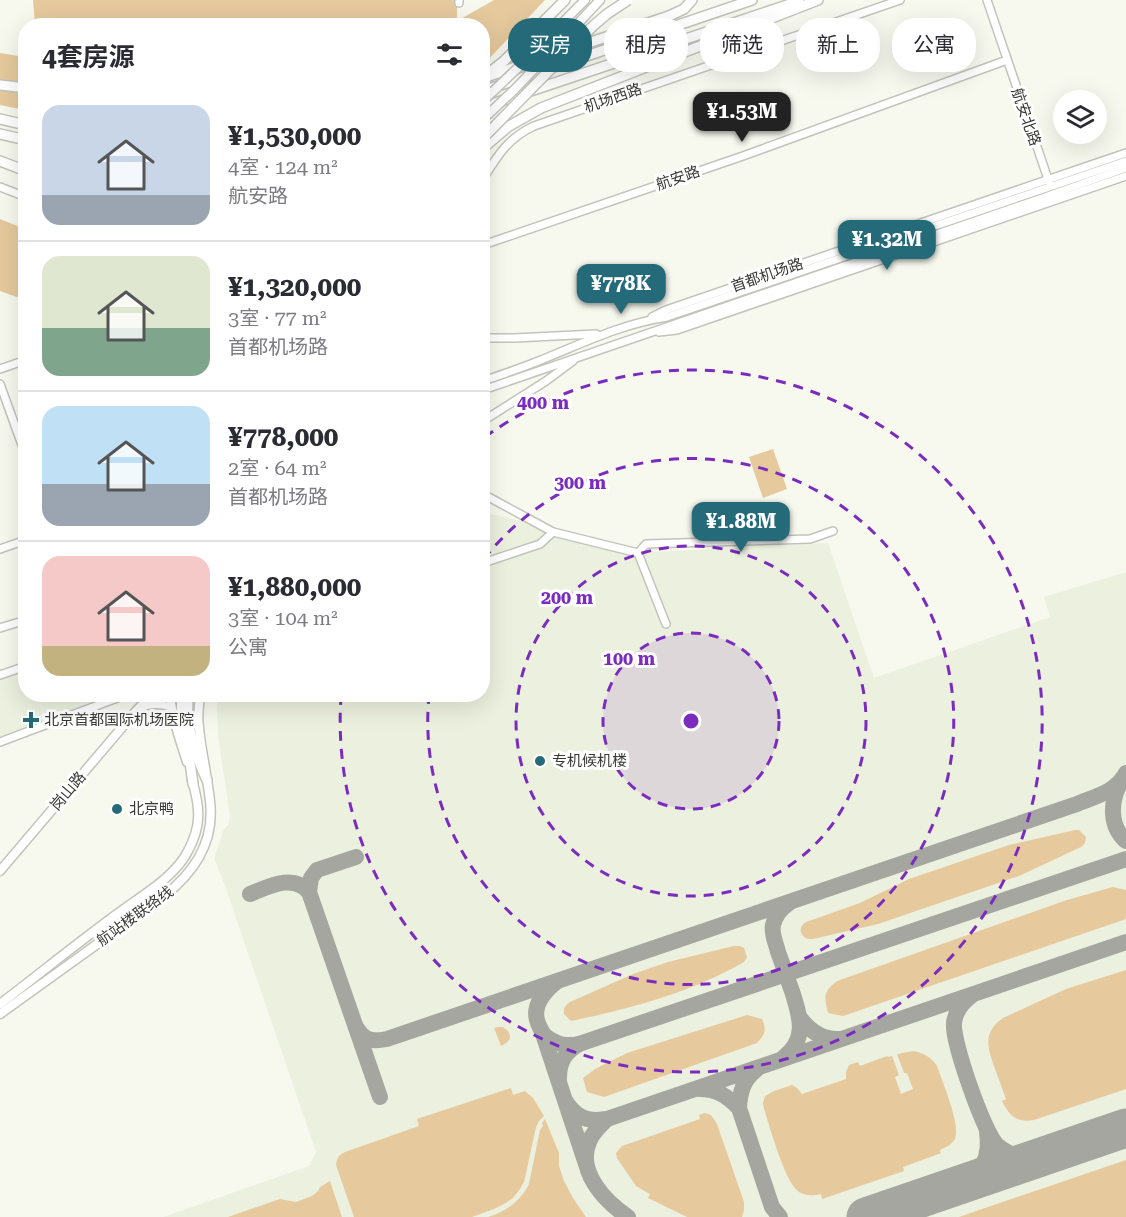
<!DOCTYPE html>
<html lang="zh">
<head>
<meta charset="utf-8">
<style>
	:root { --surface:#fff; --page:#f2f2f3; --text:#2b2b33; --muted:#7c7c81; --line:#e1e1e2; --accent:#246a79 }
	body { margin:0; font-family:"Roboto Serif","Noto Sans SC",serif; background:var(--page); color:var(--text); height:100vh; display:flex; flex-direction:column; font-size:22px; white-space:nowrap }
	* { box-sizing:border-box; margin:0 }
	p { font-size:20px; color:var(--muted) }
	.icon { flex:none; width:33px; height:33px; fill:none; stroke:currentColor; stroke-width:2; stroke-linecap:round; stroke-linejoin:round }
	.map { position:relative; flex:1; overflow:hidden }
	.panel { position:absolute; left:18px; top:18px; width:472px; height:684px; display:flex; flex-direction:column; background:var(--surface); border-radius:24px; box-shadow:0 6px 24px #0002 }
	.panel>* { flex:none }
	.guide { position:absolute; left:508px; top:18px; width:526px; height:54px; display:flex; gap:12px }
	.controls { position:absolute; left:1053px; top:90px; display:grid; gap:12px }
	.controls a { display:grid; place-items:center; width:54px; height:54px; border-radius:50%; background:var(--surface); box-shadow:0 6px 24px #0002; font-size:30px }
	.price { position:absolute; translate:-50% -51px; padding:0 14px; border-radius:12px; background:var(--accent); color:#fff; font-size:20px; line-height:39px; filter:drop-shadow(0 2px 3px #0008) }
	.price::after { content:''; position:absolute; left:50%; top:36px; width:18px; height:14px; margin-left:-9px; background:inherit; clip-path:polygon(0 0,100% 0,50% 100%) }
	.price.selected { background:#222; color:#fff }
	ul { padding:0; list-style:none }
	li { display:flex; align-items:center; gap:18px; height:150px; padding:0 24px }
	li+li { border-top:2px solid var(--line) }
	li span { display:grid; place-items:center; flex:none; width:168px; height:120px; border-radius:18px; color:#555 }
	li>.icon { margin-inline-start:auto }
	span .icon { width:72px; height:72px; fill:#fffc; stroke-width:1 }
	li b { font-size:26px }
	h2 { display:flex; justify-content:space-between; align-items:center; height:72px; padding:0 24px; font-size:26px }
	.tag { padding:0 21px; border-radius:24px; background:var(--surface); box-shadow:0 6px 24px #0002; font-size:21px; line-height:54px }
	.tag.selected { background:var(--accent); color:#fff }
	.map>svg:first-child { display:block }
	.built { fill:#ecf0de }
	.green { fill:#e6c99d }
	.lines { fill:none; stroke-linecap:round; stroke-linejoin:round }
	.taxiway { stroke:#a5a69f; stroke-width:16 }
	.runway { stroke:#a5a69f; stroke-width:39 }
	.minor-casing { stroke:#c2c4bb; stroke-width:10 }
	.major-casing { stroke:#c2c4bb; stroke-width:11 }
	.highway-casing { stroke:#c2c4bb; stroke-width:12 }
	.minor { stroke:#fff; stroke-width:7 }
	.major { stroke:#fff; stroke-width:8 }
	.highway { stroke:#fff; stroke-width:9 }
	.major-bridge-casing { stroke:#c2c4bb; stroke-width:11; stroke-linecap:butt }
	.highway-bridge-casing { stroke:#c2c4bb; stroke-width:12; stroke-linecap:butt }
	.major-bridge { stroke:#fff; stroke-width:8 }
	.highway-bridge { stroke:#fff; stroke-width:9 }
	.ring { fill:none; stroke:#7b2cbf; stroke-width:3; stroke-dasharray:10 8 }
	.poi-dot { fill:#246a79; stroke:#fff; stroke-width:2 }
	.labels { text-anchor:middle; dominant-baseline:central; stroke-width:6; stroke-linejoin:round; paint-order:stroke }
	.street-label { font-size:15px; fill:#383935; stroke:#fff }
	.poi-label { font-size:15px; fill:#383935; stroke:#fff; text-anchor:start }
	.centre { fill:#7b2cbf; stroke:#fff; stroke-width:3 }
	.ring-label { font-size:18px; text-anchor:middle; font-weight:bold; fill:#7b2cbf; stroke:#fff; stroke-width:6; stroke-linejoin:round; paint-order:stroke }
</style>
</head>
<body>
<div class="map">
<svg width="1126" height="1217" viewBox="0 0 1126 1217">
	<rect width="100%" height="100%" fill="#f7f9ef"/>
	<g class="built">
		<path d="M483,512l169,40 176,-9 46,135 176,-61 -6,-20 82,-25v645h-963l146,-51 7,-14 -92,-269 -10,-25 10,-29 4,-4 2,-8 -12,-82 -1,-32 2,-8 264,-1z"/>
		<path d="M25,664l1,30 95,1 2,4 -123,42v-69z"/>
	</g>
	<g class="green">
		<path d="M33,0h424v21l37,-21h51l-62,65v-39l-448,-1z"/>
		<path d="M0,53l25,4v53l-25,-5z"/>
		<path d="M0,219l25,10v71l-25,-9z"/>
		<path d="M773,449l14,40 -24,9 -14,-41z"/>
		<path d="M1075,830h4l7,7 -1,6 -4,4 -62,29 -141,48 -65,15c-12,1 -17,-11 -7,-17l54,-19 49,-24 100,-34z"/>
		<path d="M1113,887l13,3v29l-283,97 -15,-3c-4,-17 -5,-21 9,-32l230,-81z"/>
		<path d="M734,946h6l4,2 3,9 -3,5c-54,31 -112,46 -173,59l-7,-7c-1,-6 1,-8 6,-12l63,-28 35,-12z"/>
		<path d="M1126,970v119l-92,31c-17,3 -25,-4 -32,-19l4,-2c-4,-11 -8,-22 -12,-33 -7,-20 -11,-34 9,-48l63,-29z"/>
		<path d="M747,1015l15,4c5,12 3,15 -5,24l-153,54 -17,-5 -4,-14 12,-9 32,-16z"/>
		<path d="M498,1027h5c10,7 9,14 -2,19l-7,-18z"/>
		<path d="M913,1051c11,2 18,6 24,15 5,15 24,59 18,73 -3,6 -9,8 -15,11l1,3 -38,14 1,4 -82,28 -1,-5c-8,2 -15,2 -22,-2 -14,-9 -29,-65 -35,-83l-1,-6 2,-7 9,-5 18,-6 5,3 5,6 44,-15v-7l3,-7 9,-3 2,4 27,-10 1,1 4,-1 7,19 -4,2 6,17 12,-5 -6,-16h-3l-7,-19z"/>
		<path d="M511,1088l2,7 12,-4 8,7 11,18 -5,5 -3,6 -12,55 -4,7 -7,9 -9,6 -10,5 -22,8h-118l-18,-52c1,-7 3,-10 9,-13l74,-26 -2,-7z"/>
		<path d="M705,1113l6,2 6,9 27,78v8l-2,7h-55l-39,-19 2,-4 -14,-8 -19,-28 -1,-5 6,-7 78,-27 -1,-4z"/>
		<path d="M545,1119l14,34v13l5,15 9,17 13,19h-98c18,-6 32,-15 41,-33l11,-54 3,-4 -1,-3z"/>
		<path d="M1126,1160v57h-167z"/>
		<path d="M330,1181l12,36h-114l52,-18 16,3 16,-6 6,-5 2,-4z"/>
	</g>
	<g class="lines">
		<g class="taxiway">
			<path d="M1121,782c-11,19 -12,44 5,59"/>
			<path d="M356,857l-39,13 -6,8 -2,14 71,205"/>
			<path d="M250,894c18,-7 43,-21 59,-2"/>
			<path d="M556,982c-11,9 -23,23 -19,38 1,5 4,9 6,14l43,130"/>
			<path d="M971,996c-9,7 -16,16 -17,27 -2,18 30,110 43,122 15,13 30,14 48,11"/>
			<path d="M800,1018c10,13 22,22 39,21"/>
			<path d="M356,1027c9,14 15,15 31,12l690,-235c19,-8 39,-12 49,-31"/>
			<path d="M543,1034c11,10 22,13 36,10 -14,8 -20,18 -20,34"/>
			<path d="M579,1044l547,-185"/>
			<path d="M783,1058c25,-19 17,-41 9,-67 -5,-13 -9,-26 -14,-39 -2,-9 -7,-18 -5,-27 2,-10 9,-17 16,-22"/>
			<path d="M756,1070c-13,10 -16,22 -17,38l33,99 8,10"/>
			<path d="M700,1089c17,0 27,7 39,19"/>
			<path d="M566,1102c11,16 21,20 41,17l519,-177"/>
			<path d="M607,1119c-7,7 -15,14 -18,23 -13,30 17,60 39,75"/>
			<path d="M957,1186c25,-15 34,-25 30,-55"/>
			<path d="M868,1217l10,-4"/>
		</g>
		<path class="runway" d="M866,1217l260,-89"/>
		<defs>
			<g id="minor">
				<path d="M459,0v3"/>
				<path d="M987,0l62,182"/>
				<path d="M483,179c15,-24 25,-41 51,-53l366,-126"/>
				<path d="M0,187l26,10"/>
				<path d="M483,245l260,-89 264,-96"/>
				<path d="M652,317l14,-7 460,-157"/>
				<path d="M659,332l18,-2 449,-154"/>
				<path d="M483,338h31l82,-4"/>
				<path d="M0,369l26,-9"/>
				<path d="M483,381c18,-6 35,-12 53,-19 43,-17 84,-38 131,-45l459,-156"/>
				<path d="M0,384l26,72"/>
				<path d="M483,390l559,-192 84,-30"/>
				<path d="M483,421l63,-40 27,-20"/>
				<path d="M483,494l70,38 85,21 28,71"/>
				<path d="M0,549l26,-9"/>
				<path d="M638,553l8,-9 164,-5 23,-8"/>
				<path d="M483,563l57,-19 13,-12"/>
				<path d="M0,628l26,-8"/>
				<path d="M0,675l26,-9"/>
				<path d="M139,709c11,-6 21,-5 32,-2"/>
				<path d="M0,742l125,-47"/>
			</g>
			<g id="major">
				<path d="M570,32l30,-32"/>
				<path d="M527,59l58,-59"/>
				<path d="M170,694c2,24 10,46 17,68"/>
				<path d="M0,871l136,-160 17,-17"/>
				<path d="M0,1004c38,-29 75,-59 113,-87 24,-19 61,-38 75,-66 14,-26 12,-44 4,-71"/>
				<path d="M0,1014l164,-118c31,-24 51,-54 46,-95 -2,-17 -5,-34 -8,-51 -3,-19 -6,-37 -1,-56"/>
			</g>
			<g id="highway">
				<path d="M489,73l15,-12 61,-61"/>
				<path d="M483,78l186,-62 15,-7 8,-9"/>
				<path d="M0,85l26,3"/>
				<path d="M483,91l269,-91"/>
				<path d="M483,107l316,-106"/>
				<path d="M0,119l26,6"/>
				<path d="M0,134l26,6"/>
				<path d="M483,148l26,-22 32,-18 277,-108"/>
				<path d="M0,161l26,10"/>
				<path d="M182,694l-1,22 7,32 5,36"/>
				<path d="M189,694c-5,26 6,62 18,86"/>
			</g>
		</defs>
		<use href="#minor" class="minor-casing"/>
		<use href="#major" class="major-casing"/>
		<use href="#highway" class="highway-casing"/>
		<use href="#minor" class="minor"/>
		<use href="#major" class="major"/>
		<use href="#highway" class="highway"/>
		<defs>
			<g id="major-bridge">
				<path d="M483,101l44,-42"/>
				<path d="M483,119l30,-28 57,-59"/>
			</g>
			<path id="highway-bridge" d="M483,138l110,-112 14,-12 21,-14"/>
		</defs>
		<use href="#major-bridge" class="major-bridge-casing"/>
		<use href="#highway-bridge" class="highway-bridge-casing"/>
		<use href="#major-bridge" class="major-bridge"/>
		<use href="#highway-bridge" class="highway-bridge"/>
	</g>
	<circle cx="691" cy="721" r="88" fill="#7b2cbf" fill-opacity=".12"/>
	<g class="ring">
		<circle cx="691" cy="721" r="88"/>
		<circle cx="691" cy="721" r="175"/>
		<path d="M484 559A263 263 0 1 1 429 696"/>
		<path d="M485 437A351 351 0 1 1 341 697"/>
	</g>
	<g class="poi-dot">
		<path d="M28 711h6v6h6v6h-6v6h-6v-6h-6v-6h6z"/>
		<circle cx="540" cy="761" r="6"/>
		<circle cx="117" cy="809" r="6"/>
	</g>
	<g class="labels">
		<g class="street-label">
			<text transform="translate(613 98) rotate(-19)">机场西路</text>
			<text transform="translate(1026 117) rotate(71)">航安北路</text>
			<text transform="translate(678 178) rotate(-19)">航安路</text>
			<text transform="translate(767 275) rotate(-19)">首都机场路</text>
			<text transform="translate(68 791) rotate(-50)">岗山路</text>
			<text transform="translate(135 916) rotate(-36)">航站楼联络线</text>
		</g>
		<g class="poi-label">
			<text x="44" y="720">北京首都国际机场医院</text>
			<text x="552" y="761">专机候机楼</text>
			<text x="129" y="809">北京鸭</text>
		</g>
	</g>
	<circle cx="691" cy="721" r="9" class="centre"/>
	<g class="ring-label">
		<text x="543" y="409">400 m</text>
		<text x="580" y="489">300 m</text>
		<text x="567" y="604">200 m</text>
		<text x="629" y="665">100 m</text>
	</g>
</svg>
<div class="controls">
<a><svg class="icon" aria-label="layers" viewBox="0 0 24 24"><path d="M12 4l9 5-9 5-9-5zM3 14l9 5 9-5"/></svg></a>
</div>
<b class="price selected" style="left:742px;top:143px">¥1.53M</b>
<b class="price" style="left:887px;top:271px">¥1.32M</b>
<b class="price" style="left:621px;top:315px">¥778K</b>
<b class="price" style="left:741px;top:553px">¥1.88M</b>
<div class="guide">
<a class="tag selected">买房</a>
<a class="tag">租房</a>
<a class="tag">筛选</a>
<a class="tag">新上</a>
<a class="tag">公寓</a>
</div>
<section class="panel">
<h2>4套房源<svg class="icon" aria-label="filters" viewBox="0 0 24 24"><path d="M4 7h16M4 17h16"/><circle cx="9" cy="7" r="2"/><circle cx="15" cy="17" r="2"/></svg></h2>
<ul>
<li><span style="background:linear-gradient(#c9d6e8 75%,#9aa5b1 0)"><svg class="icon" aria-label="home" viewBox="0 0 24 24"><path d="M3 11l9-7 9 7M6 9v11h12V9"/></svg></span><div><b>¥1,530,000</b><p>4室 · 124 m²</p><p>航安路</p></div></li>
<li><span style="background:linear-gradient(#dfe7d0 60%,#7fa58c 0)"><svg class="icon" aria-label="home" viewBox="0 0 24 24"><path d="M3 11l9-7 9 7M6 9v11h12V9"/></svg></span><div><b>¥1,320,000</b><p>3室 · 77 m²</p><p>首都机场路</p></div></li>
<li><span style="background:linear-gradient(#bfe0f5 65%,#9aa5b1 0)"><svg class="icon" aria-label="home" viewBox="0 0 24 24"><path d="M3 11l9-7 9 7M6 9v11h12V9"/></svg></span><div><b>¥778,000</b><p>2室 · 64 m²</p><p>首都机场路</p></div></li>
<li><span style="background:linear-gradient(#f6c9c9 75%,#c2b280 0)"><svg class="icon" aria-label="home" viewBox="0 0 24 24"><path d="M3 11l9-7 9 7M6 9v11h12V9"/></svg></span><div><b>¥1,880,000</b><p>3室 · 104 m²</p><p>公寓</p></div></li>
</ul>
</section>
</div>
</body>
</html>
